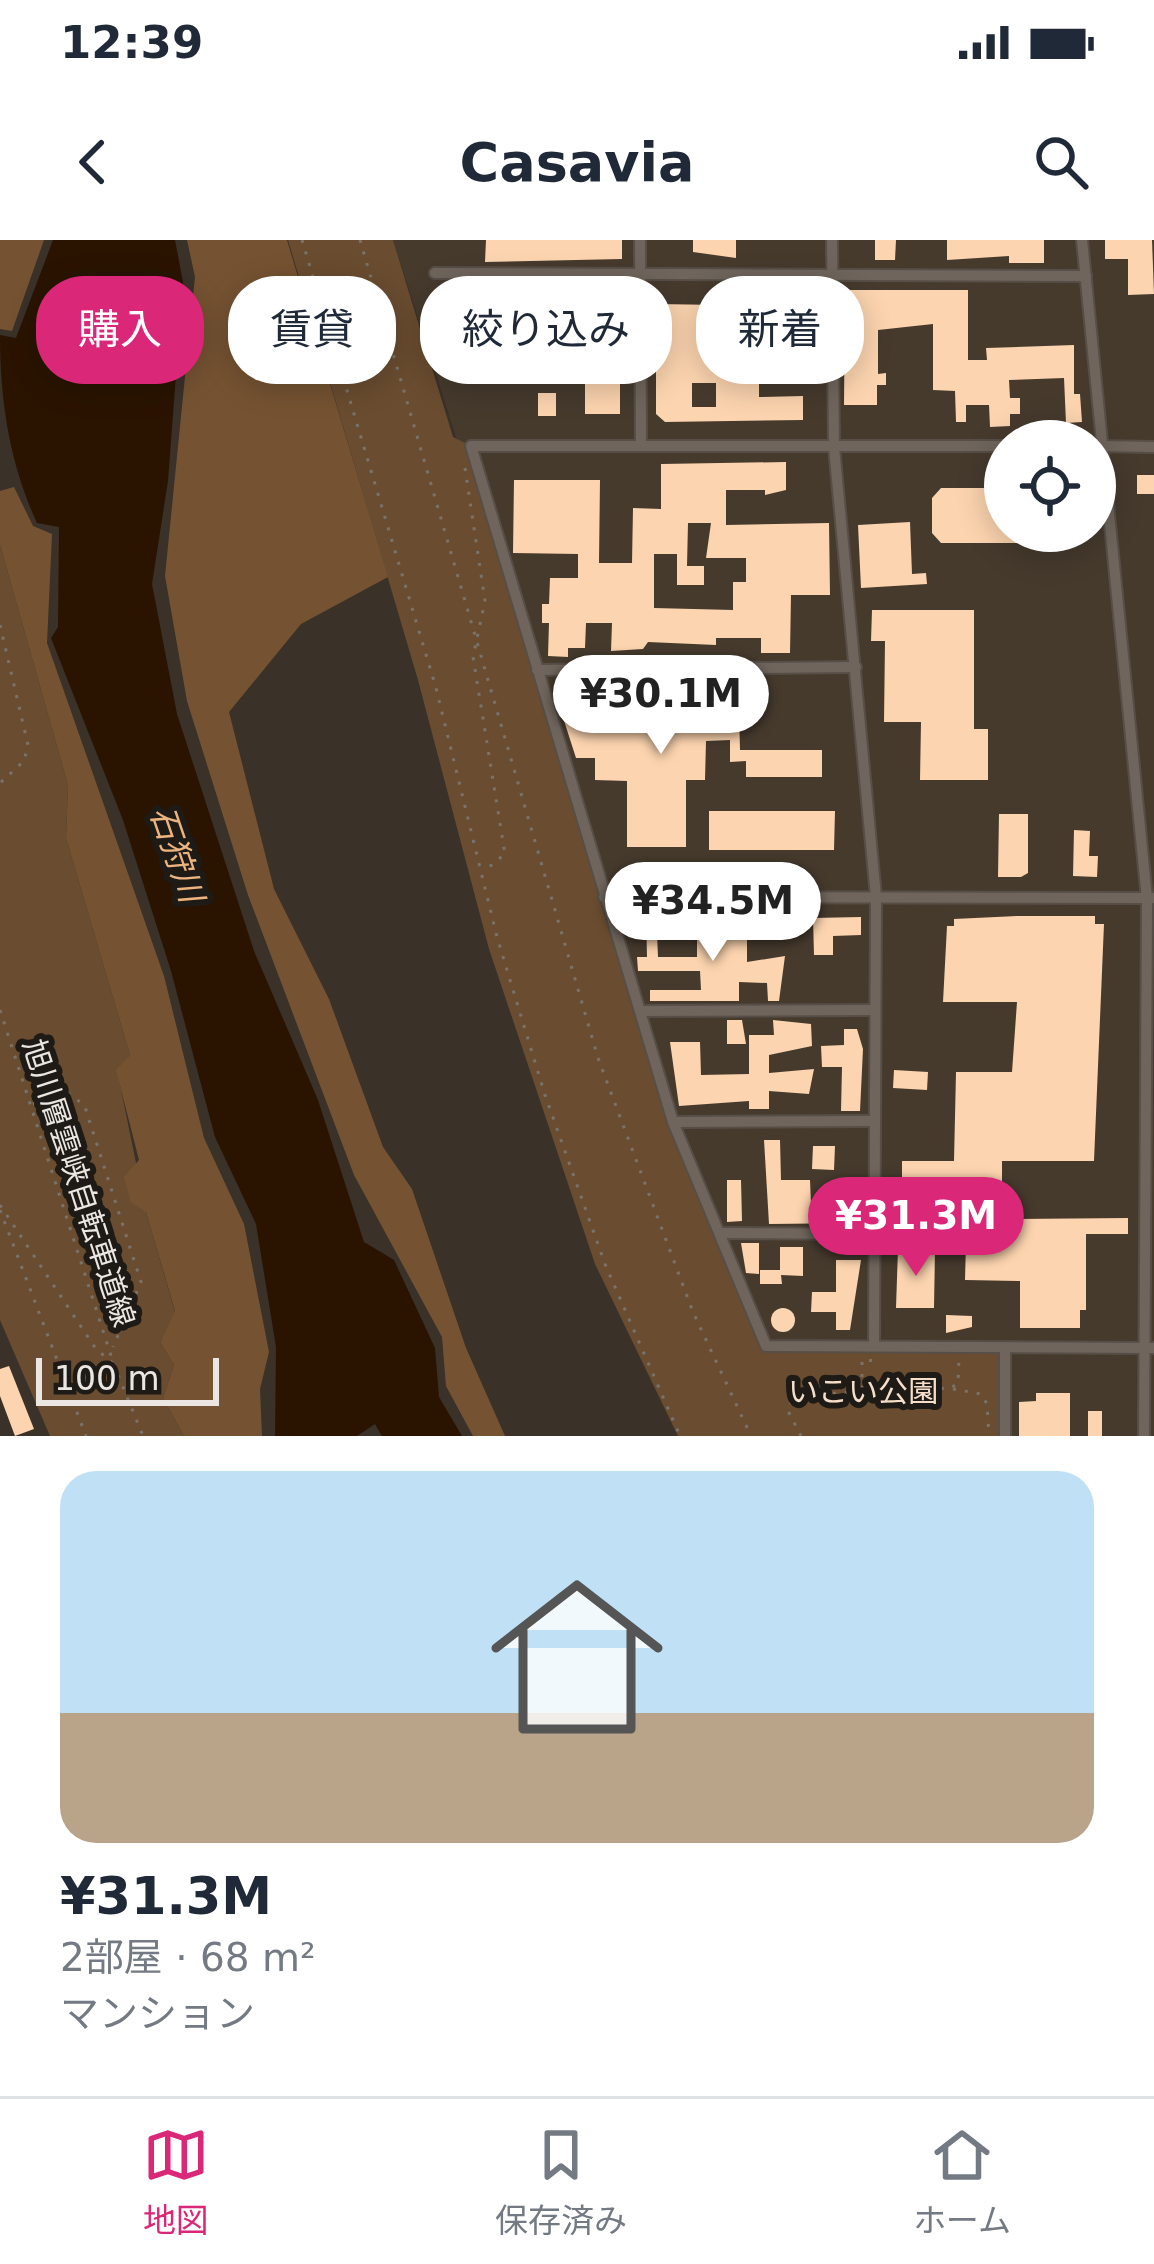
<!DOCTYPE html>
<html lang="ja">
<head>
<meta charset="utf-8">
<style>
	:root { --surface:#fff; --page:#f6f6f7; --text:#1f2937; --muted:#747a83; --line:#e0e1e3; --accent:#db2777 }
	body { margin:0; font-family:"DejaVu Sans","Noto Sans JP",sans-serif; background:var(--page); color:var(--text); height:100vh; display:flex; flex-direction:column; font-size:45px; white-space:nowrap }
	* { box-sizing:border-box; margin:0 }
	p { font-size:39px; color:var(--muted) }
	.icon { flex:none; width:66px; height:66px; fill:none; stroke:currentColor; stroke-width:2; stroke-linecap:round; stroke-linejoin:round }
	.map { position:relative; height:1196px; overflow:hidden }
	.details { display:flex; flex-direction:column; background:var(--surface); flex:1 }
	.details>* { flex:none }
	.top-card { position:absolute; left:36px; top:36px; width:1083px; height:108px; display:flex; gap:24px }
	.fabs { position:absolute; left:984px; top:180px; display:grid; gap:24px }
	.fabs a { display:grid; place-items:center; width:132px; height:132px; border-radius:50%; background:var(--surface); box-shadow:0 6px 30px #0003; font-size:60px }
	.scale { position:absolute; left:36px; bottom:30px; width:183px; box-sizing:border-box; padding-left:12px; border:6px solid #ebe6e1; border-top:0; font-size:33px; line-height:42px; white-space:nowrap; color:#ebe6e1; -webkit-text-stroke:9px #1e1a16; paint-order:stroke }
	.price { position:absolute; translate:-50% -102px; padding:0 27px; border-radius:42px; background:#fff; color:#222; font-size:39px; line-height:78px; filter:drop-shadow(0 3px 6px #0008) }
	.price::after { content:''; position:absolute; left:50%; top:72px; width:36px; height:27px; margin-left:-18px; background:inherit; clip-path:polygon(0 0,100% 0,50% 100%) }
	.price.active { background:var(--accent); color:#fff }
	ul { padding:0; list-style:none }
	li { display:grid; align-content:center; gap:24px; height:636px; padding:0 60px }
	li span { display:grid; place-items:center; height:372px; border-radius:36px; color:#555 }
	li>.icon { margin-inline-start:auto }
	span .icon { width:216px; height:216px; fill:#fffc; stroke-width:1 }
	li b { font-size:51px }
	.chip { padding:0 42px; border-radius:48px; background:var(--surface); box-shadow:0 6px 30px #0003; font-size:42px; line-height:108px }
	.chip.active { background:var(--accent); color:#fff }
	.status { display:flex; justify-content:space-between; align-items:center; height:84px; padding:0 60px; background:var(--surface); direction:ltr }
	.status svg { height:33px; fill:currentColor }
	header { display:flex; justify-content:space-between; align-items:center; height:156px; padding:0 60px; background:var(--surface); font-size:54px; font-weight:700 }
	.menu { display:flex; justify-content:space-around; align-items:center; height:168px; border-top:3px solid var(--line); background:var(--surface); font-size:33px; color:var(--muted) }
	.menu a { display:grid; justify-items:center; gap:6px }
	.menu .active { color:var(--accent) }
	.map>svg:first-child { display:block }
	.built { fill:#463a2d; fill-rule:evenodd }
	.green { fill:#6a4d30 }
	.forest { fill:#755332 }
	.water { fill:#2a1400 }
	.building { fill:#fcd4af; fill-rule:evenodd }
	.lines { fill:none; stroke-linecap:round; stroke-linejoin:round }
	.street-casing { stroke:#564e47; stroke-width:14 }
	.path { stroke:#7a736c; stroke-width:3; stroke-dasharray:3 9; stroke-linecap:butt }
	.street { stroke:#6f655c; stroke-width:10 }
	.labels { text-anchor:middle; dominant-baseline:central; stroke-width:12; stroke-linejoin:round; paint-order:stroke }
	.street-label { font-size:30px; fill:#ebe6e1; stroke:#1e1a16 }
	.park-label { font-size:30px; fill:#f6dfca; stroke:#1e1a16 }
	.water-label { font-size:33px; font-style:italic; fill:#ecb47e; stroke:#1e1a16 }
</style>
</head>
<body>
<div class="status"><b>12:39</b><svg viewBox="0 0 49 12"><path d="M0 12V9h3v3zM5 12V6h3v6zM10 12V3h3v9zM15 12V0h3v12zM26 1h20v11H26zM47 4h2v5h-2z"/></svg></div>
<header><svg class="icon" aria-label="back" viewBox="0 0 24 24"><path d="M15 5l-7 7 7 7"/></svg>Casavia<svg class="icon" aria-label="search" viewBox="0 0 24 24"><circle cx="10" cy="10" r="6"/><path d="M15 15l6 6"/></svg></header>
<div class="map">
<svg width="1154" height="1196" viewBox="0 0 1154 1196">
	<rect width="100%" height="100%" fill="#3a3129"/>
	<path class="built" d="M393,0h761v1196h-151l-237,-90 -78,-185zM1005,201h90v90h-90z"/>
	<g class="green">
		<path d="M288,0h105l60,197 18,9 202,676 93,224 239,2 -2,88h-325l-83,-172 -106,-315 -71,-269z"/>
		<path d="M0,305l68,240 -2,53 64,217 -13,15 29,142 29,100 -15,30 14,23 -11,33 21,38h-134l-50,-116z"/>
	</g>
	<g class="forest">
		<path d="M0,0h44l-32,91 -12,-2z"/>
		<path d="M187,0h100l101,337 -87,47 -72,88 45,177 55,110 54,148 29,42 54,159 39,88h-32l-27,-50 -4,-49 -88,-162 -106,-280 -61,-194 -22,-125 30,-299z"/>
		<path d="M14,247l19,39 19,8 -5,109 117,333 40,162 40,86 25,128 -9,37 2,47h-78l-21,-38 11,-33 -14,-23 15,-31 -29,-99 -15,-10 -7,-25 15,-17 -23,-90 14,-15 -64,-217 2,-53 -68,-240v-54z"/>
	</g>
	<path class="water" d="M53,0h122l8,42 -15,199 -16,103 25,130 77,237 64,149 46,142 30,18 41,88 4,49 23,39h-80l-7,-12 -18,12h-82l1,-89 -20,-123 -41,-87 -44,-166 -48,-151 -72,-182 7,-11 1,-100 -22,-4c-28,-61 -37,-124 -37,-188l16,3z"/>
	<g class="building">
		<path d="M486,0h136v19l-137,3z"/>
		<path d="M693,0h43v18l-43,-6z"/>
		<path d="M875,0h21l-1,20h-20z"/>
		<path d="M947,0h97v23h-35v-7l-62,4z"/>
		<path d="M1105,0h47l2,54 -26,1v-36h-23z"/>
		<path d="M850,50h118v70h19l-1,-12 88,-3v49h6l2,28 -16,1 -2,-45 -55,2 1,18h10v16h-10v12l-20,1 -1,-22h-23v17h-10l-1,-31 -22,-1v-66l-55,6v44l8,-1v12h-9v20h-33l1,-109z"/>
		<path d="M656,64l65,1 -1,51h20v21h19v20l44,-1v24l-138,2 -9,-8zM692,143h24v24h-24z"/>
		<rect x="585" y="114" width="35" height="60"/>
		<rect x="538" y="153" width="18" height="23"/>
		<path d="M786,222v28l-21,5v-5h-39v35l103,-2 1,72h-39l-1,58h-29v-15h-45v7l-68,-3 -5,7 -32,2 1,-28h-26l-1,25h-17v9l-20,-1 1,-33h-7v-19h7l1,-26h28v-24l-65,-1 1,-73h86l-1,83h33l1,-55 28,1v-45zM688,283h23l-5,35h40v24h-13v28l-79,-2v-54h23v31h27v-19h-17z"/>
		<rect x="1137" y="235" width="17" height="19"/>
		<path d="M941,248h64v43h54v12h-118l-9,-10v-35z"/>
		<path d="M910,282l2,52 14,-1 1,11 -66,4 -3,-63z"/>
		<path d="M872,370h102v119h14v51h-68l1,-58h-37l1,-81h-14z"/>
		<path d="M593,439l21,4v23l49,1 -1,12h54v-7l23,-1 1,39h82v27h-76v-16l-16,1v-22l-24,1 -1,39h-19v67h-59v-66l-32,-1v-22h-19l-17,-53 -3,-20 37,-1z"/>
		<path d="M709,571h126l-1,39h-125z"/>
		<path d="M999,574h29v59l-7,4h-23z"/>
		<path d="M1074,590l16,1 -1,25h9l-1,21 -24,-1z"/>
		<path d="M656,669l2,48h39v-33l50,-1v39l38,-6 -6,45h-11l-1,-18 -28,-1v19h-89v-11h51l-1,-19h-62l-1,-14h10l-1,-47z"/>
		<path d="M1017,676h78v8h9l-10,237h-92v58l126,-1v16h-42v76h-6v18h-60v-47l-55,-1 1,-37h-28v-41h-36v-41h52l2,-89h56l5,-70h-74l4,-76h7v-7z"/>
		<path d="M861,677v18l-28,1v19h-19l-1,-37z"/>
		<path d="M727,780h15l4,24h-19z"/>
		<path d="M773,780l38,4 1,22 -43,9v18l45,-4 -5,25 -40,-3v18h-20v-8l-70,5 -9,-64h30l1,33 48,-1v-39h25z"/>
		<path d="M844,789h13l6,20 -3,62h-19l1,-44h-20l-1,-21 23,-1z"/>
		<path d="M894,830l34,2 -1,18 -34,-2z"/>
		<path d="M764,900h16l1,40h29l1,24h24v-24l10,-1v23l15,1 -1,20 -90,1z"/>
		<path d="M813,906h22l-1,24 -22,-1z"/>
		<path d="M727,940h14l1,41 -15,1z"/>
		<path d="M741,1003h18v31l-13,-1z"/>
		<path d="M780,1007h23v29l-22,-1 1,9h-22v-14h20z"/>
		<path d="M898,1009l37,1 -1,58h-38z"/>
		<path d="M836,1020h25l-11,70h-14v-18h-25l1,-20h24z"/>
		<circle cx="783" cy="1080" r="12"/>
		<path d="M946,1075l26,1v11l-26,6z"/>
		<path d="M9,1126l25,63 -19,7 -15,-40v-27z"/>
		<path d="M1036,1153h34v43h-51v-34l17,-1z"/>
		<rect x="1088" y="1171" width="14" height="25"/>
	</g>
	<g class="lines">
		<defs>
			<g id="street">
				<path d="M640,0l1,204"/>
				<path d="M832,0l2,207 42,450 -2,449"/>
				<path d="M1082,0l65,659 -3,537"/>
				<path d="M435,33l651,3"/>
				<path d="M1005,206h-534l202,676 93,224 388,2"/>
				<path d="M1095,206l59,1"/>
				<path d="M537,430l319,-3"/>
				<path d="M604,657l549,1"/>
				<path d="M640,771l235,-1"/>
				<path d="M673,882l202,-1"/>
				<path d="M720,993l154,1"/>
				<path d="M1005,1196v-88"/>
			</g>
		</defs>
		<use href="#street" class="street-casing"/>
		<g class="path">
			<path d="M302,0l134,448 61,249 48,158 60,169 75,172"/>
			<path d="M360,0l238,818 95,254 58,124"/>
			<path d="M465,228l20,133 -12,56 32,197 -22,18"/>
			<path d="M0,385l28,120 -4,16 -24,22"/>
			<path d="M0,770l114,355 29,71"/>
			<path d="M33,864l38,-10 14,13 56,175 -28,65"/>
			<path d="M0,965l96,144 18,15"/>
			<path d="M0,970l86,226"/>
			<path d="M862,1149v-29l18,1"/>
			<path d="M953,1149l28,5 6,10 2,32"/>
			<path d="M801,1196l-14,-27 9,-14 155,-7 7,-5 1,-26"/>
		</g>
		<use href="#street" class="street"/>
	</g>
	<g class="labels">
		<g class="street-label">
			<text transform="translate(79 943) rotate(72)">旭川層雲峡自転車道線</text>
		</g>
		<g class="park-label">
			<text x="863" y="1151">いこい公園</text>
		</g>
		<g class="water-label">
			<text transform="translate(177 614) rotate(71)">石狩川</text>
		</g>
	</g>
</svg>
<div class="fabs">
<a><svg class="icon" aria-label="locate" viewBox="0 0 24 24"><circle cx="12" cy="12" r="6"/><path d="M12 2v4M12 18v4M2 12h4M18 12h4"/></svg></a>
</div>
<div class="scale">100 m</div>
<b class="price" style="left:661px;top:517px">¥30.1M</b>
<b class="price" style="left:713px;top:724px">¥34.5M</b>
<b class="price active" style="left:916px;top:1039px">¥31.3M</b>
<div class="top-card">
<a class="chip active">購入</a>
<a class="chip">賃貸</a>
<a class="chip">絞り込み</a>
<a class="chip">新着</a>
</div>
</div>
<section class="details">
<ul>
<li><span style="background:linear-gradient(#bfe0f5 65%,#b9a48a 0)"><svg class="icon" aria-label="home" viewBox="0 0 24 24"><path d="M3 11l9-7 9 7M6 9v11h12V9"/></svg></span><div><b>¥31.3M</b><p>2部屋 · 68 m²</p><p>マンション</p></div></li>
</ul>
</section>
<nav class="menu">
<a class="active"><svg class="icon" aria-label="map" viewBox="0 0 24 24"><path d="M3 6l6-2 6 2 6-2v14l-6 2-6-2-6 2zM9 4v14M15 6v14"/></svg>地図</a>
<a><svg class="icon" aria-label="saved" viewBox="0 0 24 24"><path d="M7 4h10v16l-5-4-5 4z"/></svg>保存済み</a>
<a><svg class="icon" aria-label="home" viewBox="0 0 24 24"><path d="M3 11l9-7 9 7M6 9v11h12V9"/></svg>ホーム</a>
</nav>
</body>
</html>
